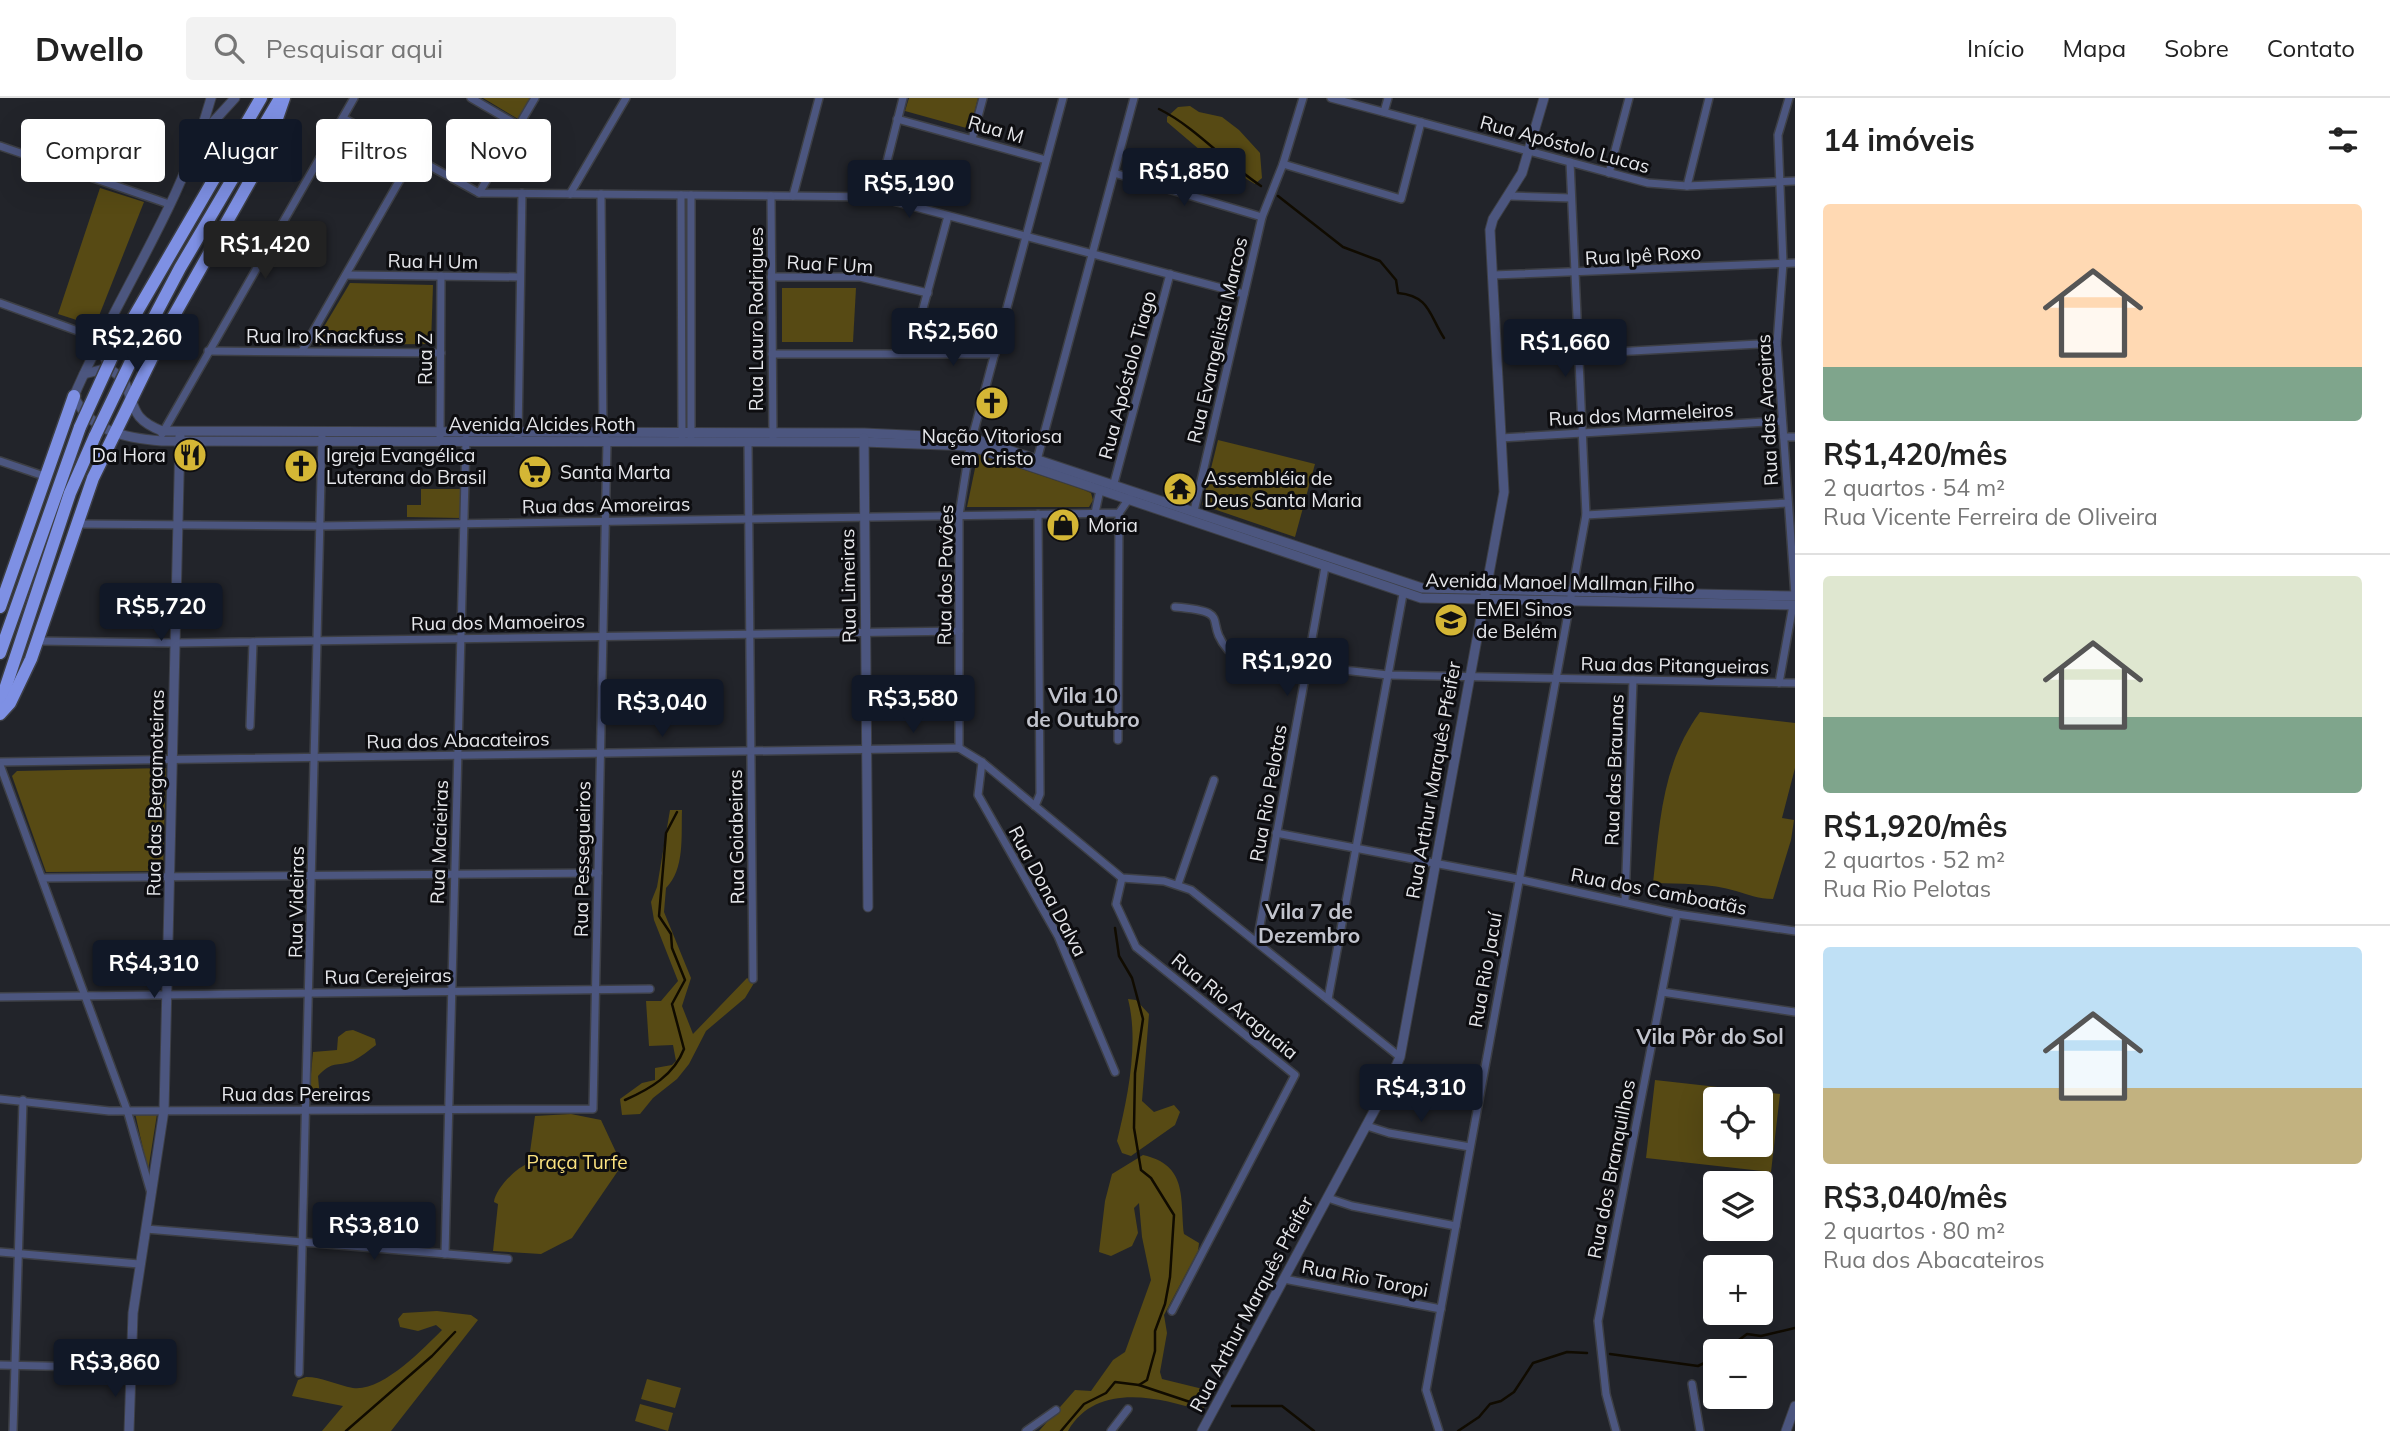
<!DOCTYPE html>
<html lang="pt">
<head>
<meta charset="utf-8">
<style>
	:root { --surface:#fff; --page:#f2f2f2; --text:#222; --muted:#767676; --line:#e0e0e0; --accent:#111827 }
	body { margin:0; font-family:Mulish,sans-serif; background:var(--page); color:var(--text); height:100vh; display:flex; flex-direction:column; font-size:26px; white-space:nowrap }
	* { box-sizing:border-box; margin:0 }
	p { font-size:23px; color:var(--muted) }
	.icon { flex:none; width:38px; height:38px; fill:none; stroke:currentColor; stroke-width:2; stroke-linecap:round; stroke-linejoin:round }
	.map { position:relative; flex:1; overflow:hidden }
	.drawer { display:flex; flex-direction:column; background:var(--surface); width:595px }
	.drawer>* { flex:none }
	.guide { position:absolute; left:21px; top:21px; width:665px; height:63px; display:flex; gap:14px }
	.tools { position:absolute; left:1703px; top:989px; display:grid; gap:14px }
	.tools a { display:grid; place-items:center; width:70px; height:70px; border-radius:7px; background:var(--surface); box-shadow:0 7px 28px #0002; font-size:35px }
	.price { position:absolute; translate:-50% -60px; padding:0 16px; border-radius:7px; background:var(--accent); color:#fff; font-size:23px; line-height:46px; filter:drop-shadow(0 2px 4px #0008) }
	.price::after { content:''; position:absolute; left:50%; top:42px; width:21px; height:16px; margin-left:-10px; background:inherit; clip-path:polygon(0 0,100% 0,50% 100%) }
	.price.active { background:#222; color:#fff }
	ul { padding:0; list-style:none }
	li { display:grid; align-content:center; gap:14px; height:371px; padding:0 28px }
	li+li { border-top:2px solid var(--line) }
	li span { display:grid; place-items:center; height:217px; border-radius:7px; color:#555 }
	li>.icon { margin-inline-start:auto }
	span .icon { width:126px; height:126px; fill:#fffc; stroke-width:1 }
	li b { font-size:30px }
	h2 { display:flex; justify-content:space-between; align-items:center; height:84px; padding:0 28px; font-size:30px }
	.tag { padding:0 24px; border-radius:7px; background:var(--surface); box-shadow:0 7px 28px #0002; font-size:24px; line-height:63px }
	.tag.active { background:var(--accent); color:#fff }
	header { display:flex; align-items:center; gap:42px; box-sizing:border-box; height:98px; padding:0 35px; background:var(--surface); border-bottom:2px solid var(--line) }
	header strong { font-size:33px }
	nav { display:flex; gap:38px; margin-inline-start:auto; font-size:24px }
	.search { width:490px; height:63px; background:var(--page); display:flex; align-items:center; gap:18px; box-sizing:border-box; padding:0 24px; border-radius:7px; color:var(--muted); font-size:26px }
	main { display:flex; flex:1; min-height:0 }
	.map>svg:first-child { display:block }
	.green { fill:#574a14; fill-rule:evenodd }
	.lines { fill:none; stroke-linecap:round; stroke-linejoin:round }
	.stream { stroke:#100b00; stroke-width:2.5 }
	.minor-casing { stroke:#3d3f45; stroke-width:10 }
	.tertiary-casing { stroke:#3d3f45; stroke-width:11 }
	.trunk-casing { stroke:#3d3f45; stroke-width:15 }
	.minor { stroke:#4c567f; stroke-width:7 }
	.tertiary { stroke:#4c567f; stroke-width:9 }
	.trunk { stroke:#7e90e4; stroke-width:12 }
	.trunk-bridge-casing { stroke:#3d3f45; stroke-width:15; stroke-linecap:butt }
	.trunk-bridge { stroke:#7e90e4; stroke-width:12 }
	.labels { text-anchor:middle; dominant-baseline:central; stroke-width:6; stroke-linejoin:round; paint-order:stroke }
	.street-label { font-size:19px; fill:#e6e7eb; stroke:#0d0d10 }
	.poi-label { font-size:19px; fill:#e6e7eb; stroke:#0d0d10; text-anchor:start }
	.park-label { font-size:19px; fill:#fbe27f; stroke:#0d0d10 }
	.neighbourhood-label { font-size:21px; font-weight:bold; fill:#c2c4cd; stroke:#0d0d10 }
</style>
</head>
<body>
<header>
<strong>Dwello</strong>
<div class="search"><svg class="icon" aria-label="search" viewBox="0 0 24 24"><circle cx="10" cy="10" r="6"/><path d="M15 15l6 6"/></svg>Pesquisar aqui</div>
<nav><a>Início</a><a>Mapa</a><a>Sobre</a><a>Contato</a></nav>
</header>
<main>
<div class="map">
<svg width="1795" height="1333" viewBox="0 0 1795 1333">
	<rect width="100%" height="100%" fill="#22242a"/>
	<g class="green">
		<path d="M483,0h48l-13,21z"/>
		<path d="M909,0h69l-8,31 -65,-18z"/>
		<path d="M1190,8l9,6 23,5 17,13 21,23 2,25 -7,6 -48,-28 -40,-34v-5l11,-10z"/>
		<path d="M100,90l44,14 -49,124 -37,-12z"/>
		<path d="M350,185l83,2 -2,59 -118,1z"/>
		<path d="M782,190h74l-3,54h-71z"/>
		<path d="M1218,342l97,24 -20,73 -93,-32z"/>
		<path d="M978,356l106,36 7,3 2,7 -4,7h-122z"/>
		<path d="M421,391h39v29l-53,-1v-12h14z"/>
		<path d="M1700,614l95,11v45l-13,50 12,2 -3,20 -18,59c-15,0 -23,-4 -37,-8 -25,-8 -56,-7 -83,-8 7,-62 9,-119 47,-171z"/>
		<path d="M166,670l-3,103 -117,1 -34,-96 5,-5z"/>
		<path d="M670,712h12c-1,26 3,59 -16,78l-2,24 27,66 -9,28 11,28 54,-56 7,5 -9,15 -39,33 -17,33 -12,15 -24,19 -13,16 -18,1 -2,-16 22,-16 13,-3v-12l17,-3 4,-4 -3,-16 -24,1 -3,-45h15l17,-20 -24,-61 -3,-18 6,-15z"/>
		<path d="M1128,901l8,1 13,14 -7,87 12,11 20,-7 6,7 -5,13 -44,31 -9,-3 -5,-12c11,-44 22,-99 11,-142z"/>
		<path d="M353,932l22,9 1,6c-7,5 -15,12 -23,16 -17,6 -20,-1 -35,15l2,23 -7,3 -3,-17 3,-33 24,-2 1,-13 8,-6z"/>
		<path d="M1655,982l125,14 -9,78 -125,-14zM1715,1001h45v45h-45z"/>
		<path d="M135,1015l22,1 -9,57z"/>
		<path d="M571,1016l30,6 21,45 -50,73 -31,16 -48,-3 5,-47 -4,-2c1,-12 20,-32 31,-37l5,-13 5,-36z"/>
		<path d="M1143,1057c45,10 37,43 41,79l15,9 -1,8 -34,64 3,18 -7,39 2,7 49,12 -9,20c-44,-14 -106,-29 -134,20h-29l36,-41 16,1 22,-31 12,-8 26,-72 -9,-43 -3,-34 -5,5 4,25 -6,13 -21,10 -12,-4 6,-51 7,-27z"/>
		<path d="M437,1213l34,4 7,5 -87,111h-69l21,-25 -51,-10 6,-16 8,-3c16,0 31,8 47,11 29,4 70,-39 89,-58l-6,-5 -18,6 -18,-4 -2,-8 5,-6z"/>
		<path d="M647,1281l34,9 -6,20 -34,-9z"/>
		<path d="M640,1306l33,9 -5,18 -33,-10z"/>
	</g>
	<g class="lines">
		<g class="stream">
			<path d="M1159,11c38,19 67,54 102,77"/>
			<path d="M1278,98l65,51 37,14 16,19 2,13c32,3 31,22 46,45"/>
			<path d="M625,1002c25,-11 49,-25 59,-51l-12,-45 13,-24 -13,-32 -1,-14 -12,-18 7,-83 11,-21"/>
			<path d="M1724,1253l23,-17 14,2 34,-8"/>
			<path d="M1610,1256l88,12 17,-8"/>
			<path d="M1139,1287l60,20"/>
			<path d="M1232,1308h50l32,25"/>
			<path d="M346,1333l86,-75 23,-24"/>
			<path d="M1061,1333l23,-27 22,-11 9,-11 24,3 8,-5 8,-29v-20l10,-27 5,-27 4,-62 -23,-37 -10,-8 -7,-42 1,-55 8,-54 -11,-41 -13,-22 -4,-28"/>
			<path d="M1458,1333l21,-14 11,-13 11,-3 13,-9 19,-29 34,-11 20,1"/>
		</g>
		<defs>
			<g id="minor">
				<path d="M471,0l48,28"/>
				<path d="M1331,0l317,85 39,3 108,-5"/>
				<path d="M1789,0l-11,37 5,128 -6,80 18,253"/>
				<path d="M1384,14l4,-14"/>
				<path d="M343,20l136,75 399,4 366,97"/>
				<path d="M897,21l149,41"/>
				<path d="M972,41l11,-41"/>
				<path d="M0,48l169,58"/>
				<path d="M1283,66l118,35 20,-77"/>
				<path d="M1114,75l148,44"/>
				<path d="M1609,75l20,-75"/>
				<path d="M1687,88l22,-88"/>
				<path d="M479,95l56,-95"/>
				<path d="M570,96l56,-96"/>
				<path d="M681,97l1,241"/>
				<path d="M691,97v241"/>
				<path d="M771,98l2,242"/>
				<path d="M793,98l26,-98"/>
				<path d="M1510,98l61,2"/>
				<path d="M878,99l25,-99"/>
				<path d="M346,177l174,2"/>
				<path d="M1493,177l302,-12"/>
				<path d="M771,179h89l68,16"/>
				<path d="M0,205l100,36"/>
				<path d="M208,253l233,2"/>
				<path d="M302,253l111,-194"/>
				<path d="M911,255l37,-137"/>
				<path d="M772,256h223"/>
				<path d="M1578,256l199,-11"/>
				<path d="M162,336l192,-336"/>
				<path d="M440,339l1,-161"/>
				<path d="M518,339l4,-244"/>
				<path d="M1784,339h11"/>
				<path d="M1501,340l281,-17"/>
				<path d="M748,344l5,537"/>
				<path d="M1037,362l97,-362"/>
				<path d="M0,363l44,15"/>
				<path d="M1114,385l56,-209"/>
				<path d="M1194,413l68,-294 21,-53 20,-66"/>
				<path d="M1095,415l5,-23"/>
				<path d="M1586,417l202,-12"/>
				<path d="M77,426l243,2 799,-13 11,-16"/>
				<path d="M1175,509c60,5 27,13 53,43l79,16 81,9 407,8"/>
				<path d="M38,543l138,2 783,-12"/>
				<path d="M1779,585l14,-78"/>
				<path d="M250,628l3,-84"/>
				<path d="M1118,642l1,-227"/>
				<path d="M959,650v-233l11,-69 93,-348"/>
				<path d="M959,650l23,14 140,116 42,3 27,9 209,167"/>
				<path d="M0,664l959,-14"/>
				<path d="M982,664l-4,33 80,141 57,136"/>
				<path d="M0,667l127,345 24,83"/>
				<path d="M1035,708l5,-12 -2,-280"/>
				<path d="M1276,735l242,46 159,35 118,17"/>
				<path d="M42,780l556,-5"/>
				<path d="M1122,780l-6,26 20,43 159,128 -123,236"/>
				<path d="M1178,786l36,-104"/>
				<path d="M1625,804l8,-222"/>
				<path d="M1257,844l68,-375"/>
				<path d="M1662,894l133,20"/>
				<path d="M0,899l650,-8"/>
				<path d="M1328,901l75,-405"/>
				<path d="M0,1001l109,12 484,-2 14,-667 -4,-8 -2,-240"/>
				<path d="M1367,1028l22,7 81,14"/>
				<path d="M1328,1100l24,8 104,20"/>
				<path d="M146,1131l362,30"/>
				<path d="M0,1154l139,12"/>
				<path d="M445,1156l21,-815"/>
				<path d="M1284,1181l157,30"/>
				<path d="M0,1267l130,3"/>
				<path d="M299,1275l23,-937"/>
				<path d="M1692,1286l8,47"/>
				<path d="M13,1333l10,-331"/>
				<path d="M1026,1333l30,-21"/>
				<path d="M1111,1333l17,-22"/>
				<path d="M1439,1333l-13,-41 160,-875 -16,-353"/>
				<path d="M1616,1333l-10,-37 -8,-73 79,-407"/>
			</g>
			<g id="tertiary">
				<path d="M211,0c-29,106 -94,198 -137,298 16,36 52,42 88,45l702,1 106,4 451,152 374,7"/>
				<path d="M203,35l32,-35"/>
				<path d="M100,241l8,28"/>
				<path d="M108,270c6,4 14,9 17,15 11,26 7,36 37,48l702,2 108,5 450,150 373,8"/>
				<path d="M84,276l24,-6"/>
				<path d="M864,340l4,469"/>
				<path d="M129,1333l4,-118 31,-203 16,-674"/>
				<path d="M1202,1333l185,-344 13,-30 104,-565 -14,-262 3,-11 29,-46 22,-75"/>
				<path d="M1786,1333l9,-25"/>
			</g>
			<g id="trunk">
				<path d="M117,248l144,-248"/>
				<path d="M132,261l48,-91 99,-168"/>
				<path d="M0,509l74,-211"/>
				<path d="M0,555l80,-226"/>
				<path d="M0,606l70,-211 25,-57"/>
				<path d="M0,616l10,-11 21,-44 62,-181 70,-143 101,-179 20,-58"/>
			</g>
		</defs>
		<use href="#minor" class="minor-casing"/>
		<use href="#tertiary" class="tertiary-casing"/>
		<use href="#trunk" class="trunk-casing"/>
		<use href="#minor" class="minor"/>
		<use href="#tertiary" class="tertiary"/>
		<use href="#trunk" class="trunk"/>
		<defs>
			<g id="trunk-bridge">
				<path d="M80,329l37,-81"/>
				<path d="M95,338l37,-77"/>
			</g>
		</defs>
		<use href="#trunk-bridge" class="trunk-bridge-casing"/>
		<use href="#trunk-bridge" class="trunk-bridge"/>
	</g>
	<defs>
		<symbol id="church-disc" viewBox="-11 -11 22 22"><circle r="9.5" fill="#d4b635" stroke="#0d0d10"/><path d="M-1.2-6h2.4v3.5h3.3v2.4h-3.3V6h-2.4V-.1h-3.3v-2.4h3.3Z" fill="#111"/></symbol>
		<symbol id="restaurant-disc" viewBox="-11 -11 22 22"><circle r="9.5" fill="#d4b635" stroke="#0d0d10"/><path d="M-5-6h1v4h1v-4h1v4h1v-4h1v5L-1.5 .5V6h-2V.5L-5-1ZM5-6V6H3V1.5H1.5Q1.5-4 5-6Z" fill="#111"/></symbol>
		<symbol id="supermarket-disc" viewBox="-11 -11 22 22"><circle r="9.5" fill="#d4b635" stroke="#0d0d10"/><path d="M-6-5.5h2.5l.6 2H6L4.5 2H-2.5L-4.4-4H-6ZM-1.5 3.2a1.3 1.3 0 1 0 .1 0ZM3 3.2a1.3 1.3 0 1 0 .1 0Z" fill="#111"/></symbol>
		<symbol id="temple-disc" viewBox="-11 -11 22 22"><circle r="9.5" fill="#d4b635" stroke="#0d0d10"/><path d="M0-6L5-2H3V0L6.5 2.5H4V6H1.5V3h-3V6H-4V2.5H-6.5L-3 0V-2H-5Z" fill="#111"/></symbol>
		<symbol id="shop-disc" viewBox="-11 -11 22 22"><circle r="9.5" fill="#d4b635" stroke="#0d0d10"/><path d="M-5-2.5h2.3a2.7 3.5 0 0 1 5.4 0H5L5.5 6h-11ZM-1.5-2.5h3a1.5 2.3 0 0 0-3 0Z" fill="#111"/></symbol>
		<symbol id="school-disc" viewBox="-11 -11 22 22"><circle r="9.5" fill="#d4b635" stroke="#0d0d10"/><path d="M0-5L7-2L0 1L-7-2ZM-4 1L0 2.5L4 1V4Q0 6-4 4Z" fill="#111"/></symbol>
	</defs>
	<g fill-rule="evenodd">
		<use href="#church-disc" x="973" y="286" width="38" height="38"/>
		<use href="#restaurant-disc" x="171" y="338" width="38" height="38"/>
		<use href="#church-disc" x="282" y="349" width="38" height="38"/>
		<use href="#supermarket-disc" x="516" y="355" width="38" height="38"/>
		<use href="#temple-disc" x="1161" y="372" width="38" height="38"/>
		<use href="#shop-disc" x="1044" y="408" width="38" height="38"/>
		<use href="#school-disc" x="1432" y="503" width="38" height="38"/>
	</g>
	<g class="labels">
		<g class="street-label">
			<text transform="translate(996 31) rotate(16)">Rua M</text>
			<text transform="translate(1565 46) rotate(15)">Rua Apóstolo Lucas</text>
			<text transform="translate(1643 157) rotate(-3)">Rua Ipê Roxo</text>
			<text transform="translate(433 163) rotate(1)">Rua H Um</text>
			<text transform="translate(830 166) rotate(3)">Rua F Um</text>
			<text transform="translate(756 221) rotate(-90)">Rua Lauro Rodrigues</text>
			<text x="325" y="238">Rua Iro Knackfuss</text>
			<text transform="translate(1217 242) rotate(-77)">Rua Evangelista Marcos</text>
			<text transform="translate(425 261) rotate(-90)">Rua Z</text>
			<text transform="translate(1127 277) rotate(-75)">Rua Apóstolo Tiago</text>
			<text transform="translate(1767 312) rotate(-93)">Rua das Aroeiras</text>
			<text transform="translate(1641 316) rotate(-3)">Rua dos Marmeleiros</text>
			<text x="542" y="326">Avenida Alcides Roth</text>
			<text transform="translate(606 407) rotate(-1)">Rua das Amoreiras</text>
			<text transform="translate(945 477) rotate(-89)">Rua dos Pavões</text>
			<text transform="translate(1560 484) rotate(1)">Avenida Manoel Mallman Filho</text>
			<text transform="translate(848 488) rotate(-91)">Rua Limeiras</text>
			<text transform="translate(498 524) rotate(-1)">Rua dos Mamoeiros</text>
			<text transform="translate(1675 567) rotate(1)">Rua das Pitangueiras</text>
			<text transform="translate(458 642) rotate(-1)">Rua dos Abacateiros</text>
			<text transform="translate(1614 672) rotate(-88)">Rua das Braunas</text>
			<text transform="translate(1433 682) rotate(-80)">Rua Arthur Marquês Pfeifer</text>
			<text transform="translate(155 695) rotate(-89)">Rua das Bergamoteiras</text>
			<text transform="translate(1268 695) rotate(-80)">Rua Rio Pelotas</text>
			<text transform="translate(736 739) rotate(-91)">Rua Goiabeiras</text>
			<text transform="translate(439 744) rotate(-88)">Rua Macieiras</text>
			<text transform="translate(582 761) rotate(-89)">Rua Pessegueiros</text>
			<text transform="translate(1048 793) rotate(62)">Rua Dona Dalva</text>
			<text transform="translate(1659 793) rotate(11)">Rua dos Camboatãs</text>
			<text transform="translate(296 804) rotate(-89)">Rua Videiras</text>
			<text transform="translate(1485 872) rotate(-80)">Rua Rio Jacuí</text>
			<text transform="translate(388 878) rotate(-1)">Rua Cerejeiras</text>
			<text transform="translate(1235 908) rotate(39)">Rua Rio Araguaia</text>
			<text x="296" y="996">Rua das Pereiras</text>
			<text transform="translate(1611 1071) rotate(-79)">Rua dos Branquilhos</text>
			<text transform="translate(1365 1180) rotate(11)">Rua Rio Toropi</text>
			<text transform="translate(1251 1206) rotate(-62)">Rua Arthur Marquês Pfeifer</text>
		</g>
		<g class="poi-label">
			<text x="992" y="338" text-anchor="middle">Nação Vitoriosa<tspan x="992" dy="22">em Cristo</tspan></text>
			<text x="166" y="357" text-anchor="end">Da Hora</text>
			<text x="326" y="357">Igreja Evangélica<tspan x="326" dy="22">Luterana do Brasil</tspan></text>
			<text x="560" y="374">Santa Marta</text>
			<text x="1204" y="380">Assembléia de<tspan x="1204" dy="22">Deus Santa Maria</tspan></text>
			<text x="1088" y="427">Moria</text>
			<text x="1476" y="511">EMEI Sinos<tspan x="1476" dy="22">de Belém</tspan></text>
		</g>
		<g class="park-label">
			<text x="577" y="1064">Praça Turfe</text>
		</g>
		<g class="neighbourhood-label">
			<text x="1083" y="597">Vila 10<tspan x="1083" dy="24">de Outubro</tspan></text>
			<text x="1309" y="813">Vila 7 de<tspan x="1309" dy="24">Dezembro</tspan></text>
			<text x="1710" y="938">Vila Pôr do Sol</text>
		</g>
	</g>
</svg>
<div class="tools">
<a><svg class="icon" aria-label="locate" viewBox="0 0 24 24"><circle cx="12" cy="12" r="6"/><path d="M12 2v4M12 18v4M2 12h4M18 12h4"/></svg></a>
<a><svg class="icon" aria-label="layers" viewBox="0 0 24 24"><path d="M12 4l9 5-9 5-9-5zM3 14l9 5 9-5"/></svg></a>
<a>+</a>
<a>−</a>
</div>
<b class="price" style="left:1184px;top:110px">R$1,850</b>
<b class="price" style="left:909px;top:122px">R$5,190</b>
<b class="price active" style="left:265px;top:183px">R$1,420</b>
<b class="price" style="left:953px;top:270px">R$2,560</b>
<b class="price" style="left:137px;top:276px">R$2,260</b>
<b class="price" style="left:1565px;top:281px">R$1,660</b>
<b class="price" style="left:161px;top:545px">R$5,720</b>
<b class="price" style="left:1287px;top:600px">R$1,920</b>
<b class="price" style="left:913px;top:637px">R$3,580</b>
<b class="price" style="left:662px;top:641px">R$3,040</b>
<b class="price" style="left:154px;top:902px">R$4,310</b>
<b class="price" style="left:1421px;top:1026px">R$4,310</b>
<b class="price" style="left:374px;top:1164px">R$3,810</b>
<b class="price" style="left:115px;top:1301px">R$3,860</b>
<div class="guide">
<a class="tag">Comprar</a>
<a class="tag active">Alugar</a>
<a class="tag">Filtros</a>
<a class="tag">Novo</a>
</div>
</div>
<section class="drawer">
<h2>14 imóveis<svg class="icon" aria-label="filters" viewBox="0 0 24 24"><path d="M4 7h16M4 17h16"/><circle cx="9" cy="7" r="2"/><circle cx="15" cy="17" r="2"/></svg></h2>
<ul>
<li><span style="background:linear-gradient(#ffd9b3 75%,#7fa58c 0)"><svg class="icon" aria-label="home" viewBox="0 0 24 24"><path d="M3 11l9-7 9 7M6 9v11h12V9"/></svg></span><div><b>R$1,420/mês</b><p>2 quartos · 54 m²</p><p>Rua Vicente Ferreira de Oliveira</p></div></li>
<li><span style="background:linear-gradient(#dfe7d0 65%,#7fa58c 0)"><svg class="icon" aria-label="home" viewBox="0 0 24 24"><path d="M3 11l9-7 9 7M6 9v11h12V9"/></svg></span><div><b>R$1,920/mês</b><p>2 quartos · 52 m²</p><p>Rua Rio Pelotas</p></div></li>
<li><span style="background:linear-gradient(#bfe0f5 65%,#c2b280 0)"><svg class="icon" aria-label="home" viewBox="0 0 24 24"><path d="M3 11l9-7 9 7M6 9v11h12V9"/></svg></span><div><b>R$3,040/mês</b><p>2 quartos · 80 m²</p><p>Rua dos Abacateiros</p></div></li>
</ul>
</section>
</main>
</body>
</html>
